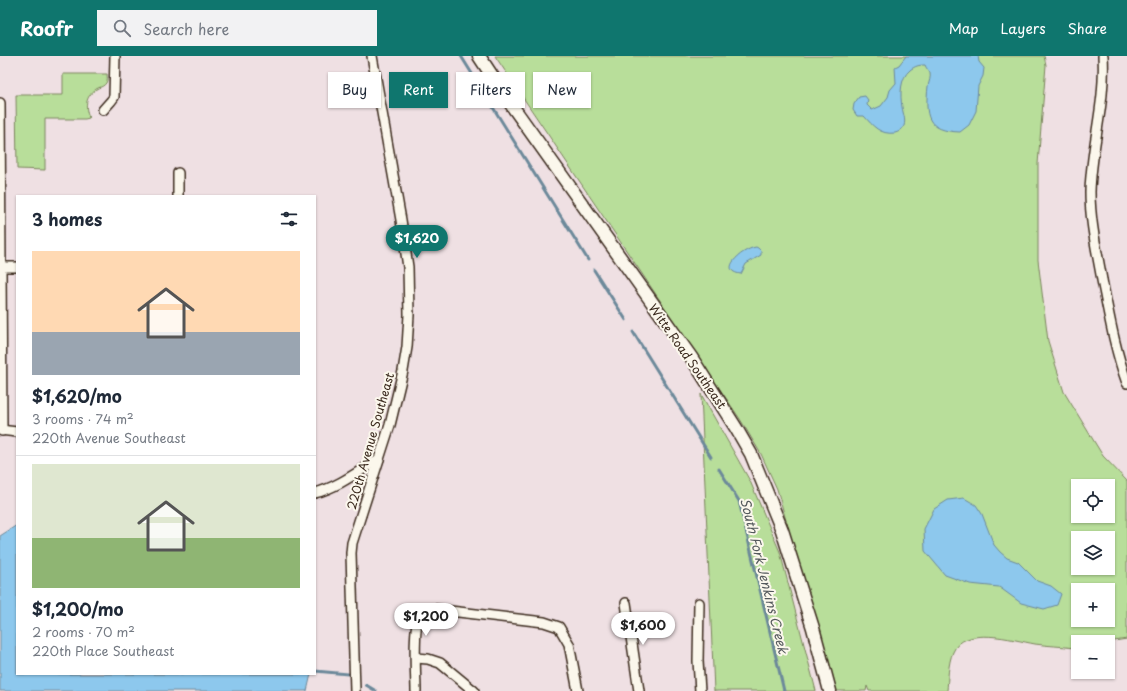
<!DOCTYPE html>
<html lang="en">
<head>
<meta charset="utf-8">
<style>
	:root { --surface:#fff; --page:#f2f2f3; --text:#1f2937; --muted:#747a83; --line:#e0e1e3; --accent:#0f766e }
	body { margin:0; font-family:"Playpen Sans",sans-serif; background:var(--page); color:var(--text); height:100vh; display:flex; flex-direction:column; font-size:15px; white-space:nowrap }
	* { box-sizing:border-box; margin:0 }
	p { font-size:13px; color:var(--muted) }
	.icon { flex:none; width:22px; height:22px; fill:none; stroke:currentColor; stroke-width:2; stroke-linecap:round; stroke-linejoin:round }
	.map { position:relative; flex:1; overflow:hidden }
	.panel { position:absolute; left:16px; top:139px; width:300px; height:480px; display:flex; flex-direction:column; background:var(--surface); border-radius:0px; box-shadow:0 1px 3px #0004 }
	.panel>* { flex:none }
	.top-card { position:absolute; left:328px; top:16px; width:380px; height:36px; display:flex; gap:8px }
	.tools { position:absolute; left:1071px; top:423px; display:grid; gap:8px }
	.tools a { display:grid; place-items:center; width:44px; height:44px; border-radius:0px; background:var(--surface); box-shadow:0 1px 3px #0004; font-size:20px }
	.price { position:absolute; translate:-50% -34px; padding:0 9px; border-radius:14px; background:#fff; color:#222; font-size:13px; line-height:26px; filter:drop-shadow(0 1px 2px #0008) }
	.price::after { content:''; position:absolute; left:50%; top:24px; width:12px; height:9px; margin-left:-6px; background:inherit; clip-path:polygon(0 0,100% 0,50% 100%) }
	.price.active { background:var(--accent); color:#fff }
	ul { padding:0; list-style:none }
	li { display:grid; align-content:center; gap:8px; height:212px; padding:0 16px }
	li+li { border-top:1px solid var(--line) }
	li span { display:grid; place-items:center; height:124px; border-radius:0px; color:#555 }
	li>.icon { margin-inline-start:auto }
	span .icon { width:72px; height:72px; fill:#fffc; stroke-width:1 }
	li b { font-size:17px }
	h2 { display:flex; justify-content:space-between; align-items:center; height:48px; padding:0 16px; font-size:17px }
	.chip { padding:0 14px; border-radius:0px; background:var(--surface); box-shadow:0 1px 3px #0004; font-size:14px; line-height:36px }
	.chip.active { background:var(--accent); color:#fff }
	header { display:flex; align-items:center; gap:24px; box-sizing:border-box; height:56px; padding:0 20px; background:var(--accent); color:#fff }
	header strong { font-size:19px }
	nav { display:flex; gap:22px; margin-inline-start:auto; font-size:14px }
	.search { width:280px; height:36px; background:var(--page); display:flex; align-items:center; gap:10px; box-sizing:border-box; padding:0 14px; border-radius:0px; color:var(--muted); font-size:15px }
	.map>svg:first-child { display:block }
	.green { fill:#b8de9a; stroke:#7a845c; fill-rule:evenodd }
	.water { fill:#8dc8ed; stroke:#6c899a }
	.lines { fill:none; stroke-linecap:round; stroke-linejoin:round }
	.stream { stroke:#6c899a; stroke-width:3 }
	.street-casing { stroke:#3b2a1e; stroke-width:12 }
	.secondary-casing { stroke:#3b2a1e; stroke-width:15 }
	.street { stroke:#fbf7ec; stroke-width:9 }
	.secondary { stroke:#fbf7ec; stroke-width:12 }
	.labels { text-anchor:middle; dominant-baseline:central; stroke-width:4; stroke-linejoin:round; paint-order:stroke }
	.street-label { font-size:12px; fill:#3b2a1e; stroke:#fbf7ec }
	.water-label { font-size:13px; font-style:italic; fill:#54595c; stroke:#fbf7ec }
</style>
</head>
<body>
<header>
<strong>Roofr</strong>
<div class="search"><svg class="icon" aria-label="search" viewBox="0 0 24 24"><circle cx="10" cy="10" r="6"/><path d="M15 15l6 6"/></svg>Search here</div>
<nav><a>Map</a><a>Layers</a><a>Share</a></nav>
</header>
<div class="map">
<svg width="1127" height="635" viewBox="0 0 1127 635">
	<rect width="100%" height="100%" fill="#efe0e3"/>
	<filter id="ink" filterUnits="userSpaceOnUse"><feTurbulence type="fractalNoise" baseFrequency=".025" numOctaves="2"/><feDisplacementMap in="SourceGraphic" scale="8" xChannelSelector="R" yChannelSelector="G"/><feConvolveMatrix kernelMatrix="1 2 1 2 8 2 1 2 1" color-interpolation-filters="sRGB"/></filter>
	<g filter="url(#ink)">
		<g class="green">
			<path d="M495,0h549l2,9 -8,99v96l10,81 16,51 39,64 24,25v158l-19,3h-30v5l-4,1c-13,-2 -26,-2 -39,-4 -22,-4 -71,-19 -82,8 -5,11 -5,27 -6,39h-78l-2,-5 -1,5h-31l-58,-202 -16,-35 -21,-35zM1078,430h30v30h-30zM1078,482h30v30h-30zM1078,534h30v30h-30z"/>
			<path d="M63,18h44c0,3 1,6 -1,9 -2,3 -5,4 -8,5 -12,7 -14,17 -9,30l-4,1h-40v51l-28,-1 -1,-74h47z"/>
			<path d="M701,338l49,87 30,71 36,139h-102z"/>
		</g>
		<g class="water">
			<path d="M906,0h72l1,6 5,6 -1,8 -5,10 -2,25 -7,14 -9,7c-34,-1 -35,-16 -32,-46 1,-4 3,-9 2,-13 -1,-2 -4,-5 -5,-8 -6,0 -10,1 -15,5 -10,8 -10,25 -8,37 1,7 4,12 2,19 -2,4 -5,6 -9,7 -15,2 -22,-7 -31,-17h-7l-4,-6 1,-6 5,-7 6,-1 3,4 -1,5 5,5 9,-4 7,-9 2,-7 6,-7 -1,-16 4,-2z"/>
			<path d="M756,191l2,1 3,3v4l-15,9 -5,10c-24,-3 1,-25 15,-27z"/>
			<path d="M964,442l12,7 6,9 12,31 6,7 7,6 11,4 19,19 14,5 10,8 -4,11 -13,4 -23,-6 -22,-16 -29,-3 -25,-9 -20,-24 -1,-22 10,-20 14,-9z"/>
			<path d="M17,469v149h294l-4,17h-307v-155z"/>
		</g>
		<g class="lines">
			<g class="stream">
				<path d="M461,0l127,204"/>
				<path d="M594,214l32,50"/>
				<path d="M633,276l78,125"/>
				<path d="M719,413l20,32 45,190"/>
				<path d="M315,615l33,3"/>
				<path d="M366,629l10,6"/>
			</g>
			<defs>
				<g id="street">
					<path d="M1103,0c3,46 -12,91 -13,136 0,30 7,59 12,88 7,35 13,70 25,103"/>
					<path d="M0,47l2,328"/>
					<path d="M103,54l8,-9 3,-4 1,-41"/>
					<path d="M178,140v-23"/>
					<path d="M1,211h16"/>
					<path d="M0,374l17,2"/>
					<path d="M315,437c23,-6 44,-22 64,-34"/>
					<path d="M626,547l13,88"/>
					<path d="M699,547l-1,58 2,30"/>
					<path d="M416,602l12,1 12,4 34,28"/>
					<path d="M355,635l-4,-138 1,-10 38,-118 13,-54 4,-24 2,-32 -1,-48 -7,-47 -29,-164"/>
					<path d="M416,635c0,-15 -4,-69 5,-79 3,-3 8,-3 12,-3l111,13 15,5 10,17 9,47"/>
				</g>
				<path id="secondary" d="M479,0l29,44 183,257 45,71 15,26 31,76 31,98 17,63"/>
			</defs>
			<use href="#street" class="street-casing"/>
			<use href="#secondary" class="secondary-casing"/>
			<use href="#street" class="street"/>
			<use href="#secondary" class="secondary"/>
		</g>
	</g>
	<g class="labels">
		<g class="street-label">
			<text transform="translate(688 300) rotate(55)">Witte Road Southeast</text>
			<text transform="translate(370 385) rotate(-74)">220th Avenue Southeast</text>
		</g>
		<g class="water-label">
			<text transform="translate(765 520) rotate(76)">South Fork Jenkins Creek</text>
		</g>
	</g>
</svg>
<div class="tools">
<a><svg class="icon" aria-label="locate" viewBox="0 0 24 24"><circle cx="12" cy="12" r="6"/><path d="M12 2v4M12 18v4M2 12h4M18 12h4"/></svg></a>
<a><svg class="icon" aria-label="layers" viewBox="0 0 24 24"><path d="M12 4l9 5-9 5-9-5zM3 14l9 5 9-5"/></svg></a>
<a>+</a>
<a>−</a>
</div>
<b class="price active" style="left:417px;top:203px">$1,620</b>
<b class="price" style="left:426px;top:581px">$1,200</b>
<b class="price" style="left:643px;top:590px">$1,600</b>
<div class="top-card">
<a class="chip">Buy</a>
<a class="chip active">Rent</a>
<a class="chip">Filters</a>
<a class="chip">New</a>
</div>
<section class="panel">
<h2>3 homes<svg class="icon" aria-label="filters" viewBox="0 0 24 24"><path d="M4 7h16M4 17h16"/><circle cx="9" cy="7" r="2"/><circle cx="15" cy="17" r="2"/></svg></h2>
<ul>
<li><span style="background:linear-gradient(#ffd9b3 65%,#9aa5b1 0)"><svg class="icon" aria-label="home" viewBox="0 0 24 24"><path d="M3 11l9-7 9 7M6 9v11h12V9"/></svg></span><div><b>$1,620/mo</b><p>3 rooms · 74 m²</p><p>220th Avenue Southeast</p></div></li>
<li><span style="background:linear-gradient(#dfe7d0 60%,#8fb573 0)"><svg class="icon" aria-label="home" viewBox="0 0 24 24"><path d="M3 11l9-7 9 7M6 9v11h12V9"/></svg></span><div><b>$1,200/mo</b><p>2 rooms · 70 m²</p><p>220th Place Southeast</p></div></li>
</ul>
</section>
</div>
</body>
</html>
